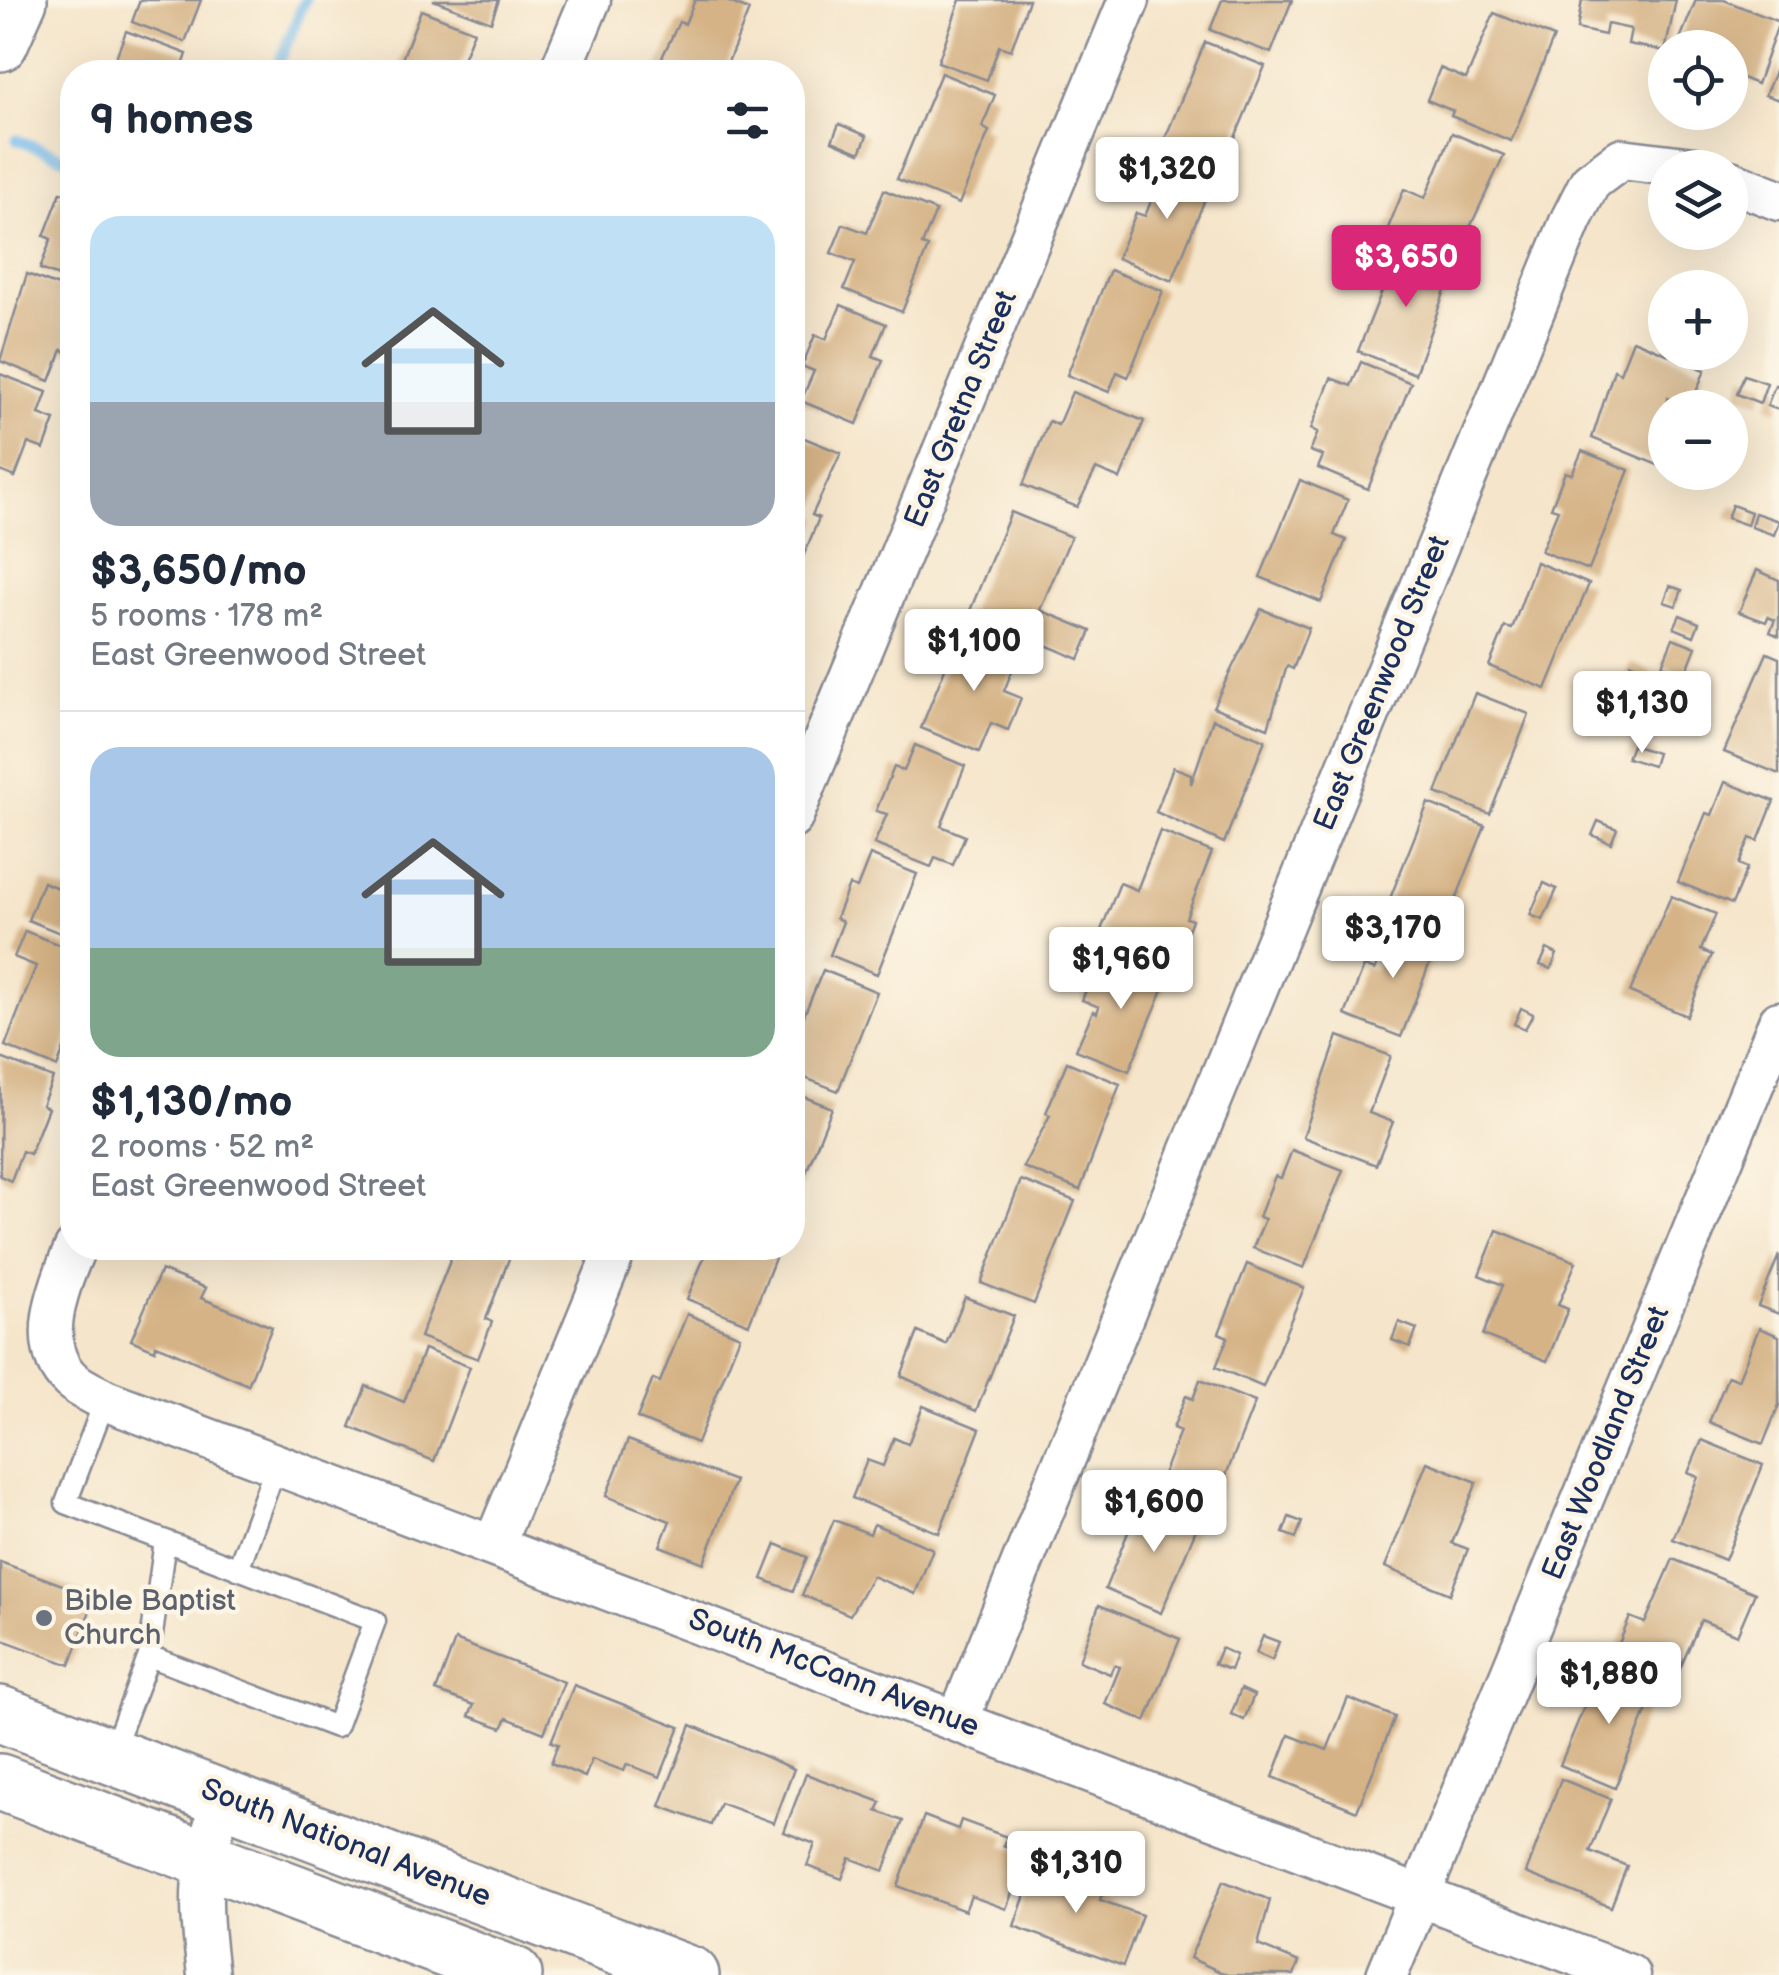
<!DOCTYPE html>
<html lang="en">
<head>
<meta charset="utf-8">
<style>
	:root { --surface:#fff; --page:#f6f6f7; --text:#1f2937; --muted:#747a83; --line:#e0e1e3; --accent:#db2777 }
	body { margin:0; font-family:"Balsamiq Sans",sans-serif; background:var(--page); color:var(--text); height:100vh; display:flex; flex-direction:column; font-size:38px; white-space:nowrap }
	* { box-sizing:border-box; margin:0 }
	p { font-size:32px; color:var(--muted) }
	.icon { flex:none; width:55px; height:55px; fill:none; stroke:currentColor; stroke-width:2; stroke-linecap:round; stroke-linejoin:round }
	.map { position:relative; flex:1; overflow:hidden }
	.side { position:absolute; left:60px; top:60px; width:745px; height:1200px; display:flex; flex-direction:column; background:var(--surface); border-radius:40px; box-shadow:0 10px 40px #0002 }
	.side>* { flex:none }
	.fabs { position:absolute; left:1648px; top:30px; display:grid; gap:20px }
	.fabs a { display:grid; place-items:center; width:100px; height:100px; border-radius:50%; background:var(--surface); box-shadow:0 10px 40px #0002; font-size:50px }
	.price { position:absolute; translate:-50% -85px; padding:0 22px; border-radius:10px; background:#fff; color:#222; font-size:32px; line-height:65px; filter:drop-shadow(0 2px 5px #0008) }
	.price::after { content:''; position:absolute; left:50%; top:60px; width:30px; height:22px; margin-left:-15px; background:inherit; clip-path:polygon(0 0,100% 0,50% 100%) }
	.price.selected { background:var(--accent); color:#fff }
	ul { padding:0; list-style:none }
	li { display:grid; align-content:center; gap:20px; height:530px; padding:0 30px }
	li+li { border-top:2px solid var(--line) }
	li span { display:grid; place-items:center; height:310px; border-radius:30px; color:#555 }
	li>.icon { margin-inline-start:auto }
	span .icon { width:180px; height:180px; fill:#fffc; stroke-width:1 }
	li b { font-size:42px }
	h2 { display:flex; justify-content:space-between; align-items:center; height:120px; padding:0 30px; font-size:42px }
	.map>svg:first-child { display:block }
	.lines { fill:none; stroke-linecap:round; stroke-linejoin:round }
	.stream { stroke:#77bcee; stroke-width:11 }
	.building { fill:#d5b386 }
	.service-casing { stroke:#888a94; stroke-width:25 }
	.minor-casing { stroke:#888a94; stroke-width:45 }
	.secondary-casing { stroke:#888a94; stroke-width:60 }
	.service { stroke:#fff; stroke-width:20 }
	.minor { stroke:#fff; stroke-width:40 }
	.secondary { stroke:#fff; stroke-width:55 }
	.worship-dot { fill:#6b7280; stroke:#fcf5e5; stroke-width:4 }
	.labels { text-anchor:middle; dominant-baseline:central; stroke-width:9; stroke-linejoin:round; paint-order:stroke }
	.street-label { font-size:30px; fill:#1b2f5e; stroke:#fcf5e5 }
	.worship-label { font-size:30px; fill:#5b616d; stroke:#fcf5e5; text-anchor:start }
</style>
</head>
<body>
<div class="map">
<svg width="1779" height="1975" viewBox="0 0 1779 1975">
	<rect width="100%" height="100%" fill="#fcf5e5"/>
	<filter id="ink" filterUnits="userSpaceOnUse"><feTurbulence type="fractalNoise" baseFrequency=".01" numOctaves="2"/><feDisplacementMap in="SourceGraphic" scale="20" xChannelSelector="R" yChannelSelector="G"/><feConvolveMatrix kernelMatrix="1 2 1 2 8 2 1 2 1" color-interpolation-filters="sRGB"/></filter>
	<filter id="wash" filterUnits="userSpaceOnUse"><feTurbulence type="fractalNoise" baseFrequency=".0048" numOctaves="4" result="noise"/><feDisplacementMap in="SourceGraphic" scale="40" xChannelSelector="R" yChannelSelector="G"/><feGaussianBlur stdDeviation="2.25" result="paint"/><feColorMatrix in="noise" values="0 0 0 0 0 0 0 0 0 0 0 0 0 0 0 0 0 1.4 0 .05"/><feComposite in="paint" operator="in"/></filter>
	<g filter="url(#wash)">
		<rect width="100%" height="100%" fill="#f5e5ca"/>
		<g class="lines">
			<g class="stream">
				<path d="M275,72l30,-72"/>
				<path d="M17,140l55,21"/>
			</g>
		</g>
		<g id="blocks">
			<g class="building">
				<path d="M140,0h61l-16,42 -53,-20z"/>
				<path d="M433,0h66l-8,22z"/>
				<path d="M695,0h29l25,10 -25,62h-69l24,-50 6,2z"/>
				<path d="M960,0h69l-18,50 -12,-4 -12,34 -49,-18z"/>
				<path d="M1222,0h70l-21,53 -61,-23z"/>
				<path d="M1582,0h94l-11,51 -37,-7 3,-15 -24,-5 -2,11 -28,-6z"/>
				<path d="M1696,0h28l55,22 -22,62 -27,-11v-25h-30l-20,-9z"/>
				<path d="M421,10l53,21 -15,38 8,3h-70z"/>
				<path d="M1494,13l60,24 -43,104 -60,-25 2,-5 -26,-11 13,-32 26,11z"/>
				<path d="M126,31l61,23 -6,18 -69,-4z"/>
				<path d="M1205,42l60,24 -42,100 -59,-25z"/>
				<path d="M1779,62v38l-14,-5z"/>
				<path d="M941,73l54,22 -13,32 7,4 -30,73 -62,-25z"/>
				<path d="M839,124l28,12 -7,17 -28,-12z"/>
				<path d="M1452,133l52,22 -48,102 -68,-29 16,-39 21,9z"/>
				<path d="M1168,160l45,19 -41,102 -55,-23 19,-45 9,3z"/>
				<path d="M884,190l52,21 -14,34 6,2 -26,65 -58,-23 11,-27 -24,-9 12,-29 24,9z"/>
				<path d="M61,192l11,4v85l-32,-12 11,-30 -7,-3z"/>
				<path d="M1400,246l53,22 -38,106 -57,-23z"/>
				<path d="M1110,270l53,21 -35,86 -11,-5 -8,20 -42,-17z"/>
				<path d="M27,274l45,17v63l-10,-4 -12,31 -50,-20z"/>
				<path d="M841,305l45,19 -13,32 10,4 -26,64 -56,-23 13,-30 -12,-5 13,-31 11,4z"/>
				<path d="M1633,340l72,30 -15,37 -22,-9 -8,68 -68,-28 22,-68 6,3z"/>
				<path d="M1361,362l50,21 -43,106 -50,-21 5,-12 -13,-5 8,-19 -7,-3 20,-51 20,8z"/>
				<path d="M0,374l47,18 -8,22 16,6 -11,29 -16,-6 -13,34 -15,-6z"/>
				<path d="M1744,375l23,8 -7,20 -23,-9z"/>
				<path d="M1775,385l4,1v24l-12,-4z"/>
				<path d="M1072,392l72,29 -24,58 -24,-10 -19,38 -54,-22 26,-64 9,4z"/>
				<path d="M792,433l49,20 -29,62 7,3 -16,39 -11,-5z"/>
				<path d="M1582,451l47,19 -40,100 -48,-19 17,-41 -7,-2 14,-36 7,2z"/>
				<path d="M1300,480l48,20 -14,35 12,5 -25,62 -61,-25z"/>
				<path d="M1732,505l19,7 -4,13 -20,-7z"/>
				<path d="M1011,512l60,25 -31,73 51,21 -12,28 -110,-46z"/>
				<path d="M1755,513l24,8 -5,14 -23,-8z"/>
				<path d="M1536,562l53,22 -43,105 -57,-23 16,-39 7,2z"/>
				<path d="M1757,570l22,10v56l-9,-4 5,-12 -7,-3 -2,5 -27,-10z"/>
				<path d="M1670,586l12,4 -6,16 -12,-4z"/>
				<path d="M1261,609l48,19 -16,41 -6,-3 -19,62 -55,-21z"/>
				<path d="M1680,615l19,8 -5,13 -20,-8z"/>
				<path d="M973,633l47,18 -16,40 17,7 -13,32 -17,-7 -12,29 -58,-24 27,-67 11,4z"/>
				<path d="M1673,638l23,9 -11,28 -23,-10z"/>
				<path d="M1767,653l12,5v116l-55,-22z"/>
				<path d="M1631,663l20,8 -5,13 -21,-7z"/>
				<path d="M1475,693l54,21 -39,100 -54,-21z"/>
				<path d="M1213,719l52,21 -41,103 -68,-31 17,-45 18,7v10z"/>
				<path d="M915,745l50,21 -24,60 24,10 -12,29 -18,-7 -4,9 -57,-23 13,-30 -11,-3 18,-44 10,4z"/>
				<path d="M1632,745l25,8 -4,13 -26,-8z"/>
				<path d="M1725,782l49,19 -16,40 -8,-3 -11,26 8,4 -15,36 -54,-22 28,-69 6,2z"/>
				<path d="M1428,803l57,23 -39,98 -57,-23z"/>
				<path d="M1598,821l19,8 -6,14 -19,-8z"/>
				<path d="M1160,831l52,21 -26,66 6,2 -16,40 -75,-30 19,-47 17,7z"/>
				<path d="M870,855l47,19 -40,100 -47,-19 13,-33 -7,-4 13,-33 8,3z"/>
				<path d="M72,880v58l-44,-18 15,-38 25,10z"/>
				<path d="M1544,883l13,6 -14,31 -13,-5z"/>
				<path d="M1671,896l45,18 -15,36 11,5 -25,61 -57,-24z"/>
				<path d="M1393,922l46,17 -38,98 -56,-22 19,-49 11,4z"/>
				<path d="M25,931l47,19v77l-15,40 -52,-21 31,-80 -22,-9z"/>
				<path d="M1547,949l10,5 -6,15 -11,-4z"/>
				<path d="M1117,955l52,20 -40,96 -53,-21 17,-39 4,2 2,-6 -17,-7 9,-22 14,6z"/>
				<path d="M823,970l54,22 -39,99 -46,-18v-29z"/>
				<path d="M1521,1008l12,6 -8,15 -11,-5z"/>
				<path d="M1338,1036l53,20 -22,57 24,9 -17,43 -73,-28z"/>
				<path d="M1,1058l52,20 -11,27 6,3 -18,46 -8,-3 -11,30 -11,-5z"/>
				<path d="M1067,1062l53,22 -40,106 -57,-23 27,-52 -4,-2z"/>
				<path d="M792,1092l40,16 -39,97h-1z"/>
				<path d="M1292,1150l51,20 -39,98 -51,-20 12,-29 -6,-2 16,-41 6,2z"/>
				<path d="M1021,1180l54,21 -41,103 -53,-21z"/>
				<path d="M1497,1230l79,32 -18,43 10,4 -21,52 -64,-26 20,-50 -24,-10z"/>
				<path d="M455,1248l57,3 -26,68 6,3 -14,37 -58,-22z"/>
				<path d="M708,1248h71l-30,76 -62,-25z"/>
				<path d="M1779,1255v59l-21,-8z"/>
				<path d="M1247,1264l57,24 -41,99 -47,-20 12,-30 -9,-4z"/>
				<path d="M161,1270l45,18 -5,10 71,29 -24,58 -84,-37 -8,-3 -1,5 -24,-10z"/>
				<path d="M965,1297l49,19 -38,95 -75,-35 17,-44 28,12z"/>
				<path d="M687,1314l53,22 -43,107 -60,-25 16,-39 7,3z"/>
				<path d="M1399,1322l18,7 -7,18 -18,-7z"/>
				<path d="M1759,1328l20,8v69l-16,39 -54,-22 19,-46 10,4z"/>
				<path d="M424,1349l46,18 -36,94 -84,-34 16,-41 38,16z"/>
				<path d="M1200,1380l55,22 -38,96 -55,-21 18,-46 -7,-3 13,-32 7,3z"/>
				<path d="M923,1406l57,23 -41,104 -87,-35 15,-38 16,6 11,-28 14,6z"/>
				<path d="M628,1440l107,41 -31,82 -44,-17 10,-25 -64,-25z"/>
				<path d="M1702,1440l61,25 -38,95 -52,-21 25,-62 -10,-4z"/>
				<path d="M1427,1462l50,20 -25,61 16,6 -18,45 -65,-27z"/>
				<path d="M1155,1497l47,18 -41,98 -56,-24 26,-64 11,5z"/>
				<path d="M1289,1517l13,5 -6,16 -13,-5z"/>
				<path d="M834,1520l36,14 4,-10 59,25 -18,45 -43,-18 -22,39 -48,-20z"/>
				<path d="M776,1544l31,13 -14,34 -31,-12z"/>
				<path d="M1673,1559l82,34 -18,42 -36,-15 -25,58 -61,-25 15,-36 15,6z"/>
				<path d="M0,1562l95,35 -25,68 -70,-26z"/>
				<path d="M1099,1605l81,34 -34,82 -41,-17 15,-37 -6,-2 -4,9 -31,-13z"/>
				<path d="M1263,1636l16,6 -7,18 -16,-7z"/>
				<path d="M455,1640l109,42 -20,51 -37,-15 -5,10 -33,-12 5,-11 -38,-14z"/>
				<path d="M1221,1648l15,7 -6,15 -16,-6z"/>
				<path d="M1608,1665l49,20 -42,103 -55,-23 29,-70 5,3z"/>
				<path d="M574,1685l106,42 -20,50 -33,-13 -3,7 -32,-12 -7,18 -34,-14 7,-19 -7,-2z"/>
				<path d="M1241,1689l13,6 -10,25 -13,-6z"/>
				<path d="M1348,1698l47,19 -38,94 -84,-34 16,-42 38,15z"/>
				<path d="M691,1725l103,44 -20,54 -54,-20 -9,22 -51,-19z"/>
				<path d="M806,1774l75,28 -4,9 26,10 -19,50 -34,-13 -8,21 -35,-13 8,-22 -31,-12z"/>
				<path d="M1561,1779l50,20 -21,52 37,15 -16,41 -85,-34z"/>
				<path d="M924,1816l34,13 3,-9 46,17 -4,8 24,9 -21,55 -35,-13 -6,15 -67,-25z"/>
				<path d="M1037,1861l66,30 -3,9 42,15 -19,51 -109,-40z"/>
				<path d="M1223,1881l47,19 -12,45 41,17 -5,13h-67l-37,-17z"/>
			</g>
		</g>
	</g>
	<g filter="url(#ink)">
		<use href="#blocks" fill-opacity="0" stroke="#888a94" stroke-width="2.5"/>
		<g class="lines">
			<defs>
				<g id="service">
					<path d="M105,1400l-39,103 309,118 -39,106 -187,-71"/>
					<path d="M238,1569l39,-106"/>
					<path d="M112,1753l37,-97 16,-115"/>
				</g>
				<g id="minor">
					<path d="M560,72l30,-72"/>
					<path d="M1730,181l49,19"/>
					<path d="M792,818l337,-818"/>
					<path d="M75,1248c-16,37 -41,98 -4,132 9,8 23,14 34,20l1524,575"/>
					<path d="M494,1545l122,-297"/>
					<path d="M958,1720l613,-1500 19,-38 31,-23 73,9"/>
					<path d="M208,1975c-9,-79 -11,-102 16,-179"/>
					<path d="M1387,1975l392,-953"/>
				</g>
				<g id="secondary">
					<path d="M0,43l19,-43"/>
					<path d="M0,1714l691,261"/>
					<path d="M0,1782l514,193"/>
				</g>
			</defs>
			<use href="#service" class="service-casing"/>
			<use href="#minor" class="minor-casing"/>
			<use href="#secondary" class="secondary-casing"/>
			<use href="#service" class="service"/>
			<use href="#minor" class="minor"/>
			<use href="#secondary" class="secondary"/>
		</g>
	</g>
	<circle class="worship-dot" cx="44" cy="1618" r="10"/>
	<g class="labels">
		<g class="street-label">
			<text transform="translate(961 409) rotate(-68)">East Gretna Street</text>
			<text transform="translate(1382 683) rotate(-68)">East Greenwood Street</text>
			<text transform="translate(1606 1443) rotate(-68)">East Woodland Street</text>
			<text transform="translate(834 1673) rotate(21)">South McCann Avenue</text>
			<text transform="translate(346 1843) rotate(21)">South National Avenue</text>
		</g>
		<g class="worship-label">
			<text x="64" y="1601">Bible Baptist<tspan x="64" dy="34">Church</tspan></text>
		</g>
	</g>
</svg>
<div class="fabs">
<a><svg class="icon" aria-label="locate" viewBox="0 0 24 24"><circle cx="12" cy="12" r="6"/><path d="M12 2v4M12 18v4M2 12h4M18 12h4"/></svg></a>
<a><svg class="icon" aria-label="layers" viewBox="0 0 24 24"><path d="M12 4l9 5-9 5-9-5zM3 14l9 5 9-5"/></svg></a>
<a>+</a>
<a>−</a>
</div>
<b class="price" style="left:1167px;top:222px">$1,320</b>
<b class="price selected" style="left:1406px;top:310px">$3,650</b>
<b class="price" style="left:974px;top:694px">$1,100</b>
<b class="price" style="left:1642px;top:756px">$1,130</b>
<b class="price" style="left:1393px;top:981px">$3,170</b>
<b class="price" style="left:1121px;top:1012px">$1,960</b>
<b class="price" style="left:1154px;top:1555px">$1,600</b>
<b class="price" style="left:1609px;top:1727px">$1,880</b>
<b class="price" style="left:1076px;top:1916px">$1,310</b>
<section class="side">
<h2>9 homes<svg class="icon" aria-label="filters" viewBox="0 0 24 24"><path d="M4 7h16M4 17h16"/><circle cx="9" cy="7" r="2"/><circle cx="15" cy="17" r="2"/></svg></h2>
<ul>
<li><span style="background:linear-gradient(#bfe0f5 60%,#9aa5b1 0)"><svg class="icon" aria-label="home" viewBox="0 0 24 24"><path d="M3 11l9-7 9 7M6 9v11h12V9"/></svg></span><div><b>$3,650/mo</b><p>5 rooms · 178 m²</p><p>East Greenwood Street</p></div></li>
<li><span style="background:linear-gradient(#a9c7e8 65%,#7fa58c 0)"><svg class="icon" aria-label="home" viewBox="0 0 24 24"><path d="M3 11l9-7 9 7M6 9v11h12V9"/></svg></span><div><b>$1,130/mo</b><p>2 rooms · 52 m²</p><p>East Greenwood Street</p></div></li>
</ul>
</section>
</div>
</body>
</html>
